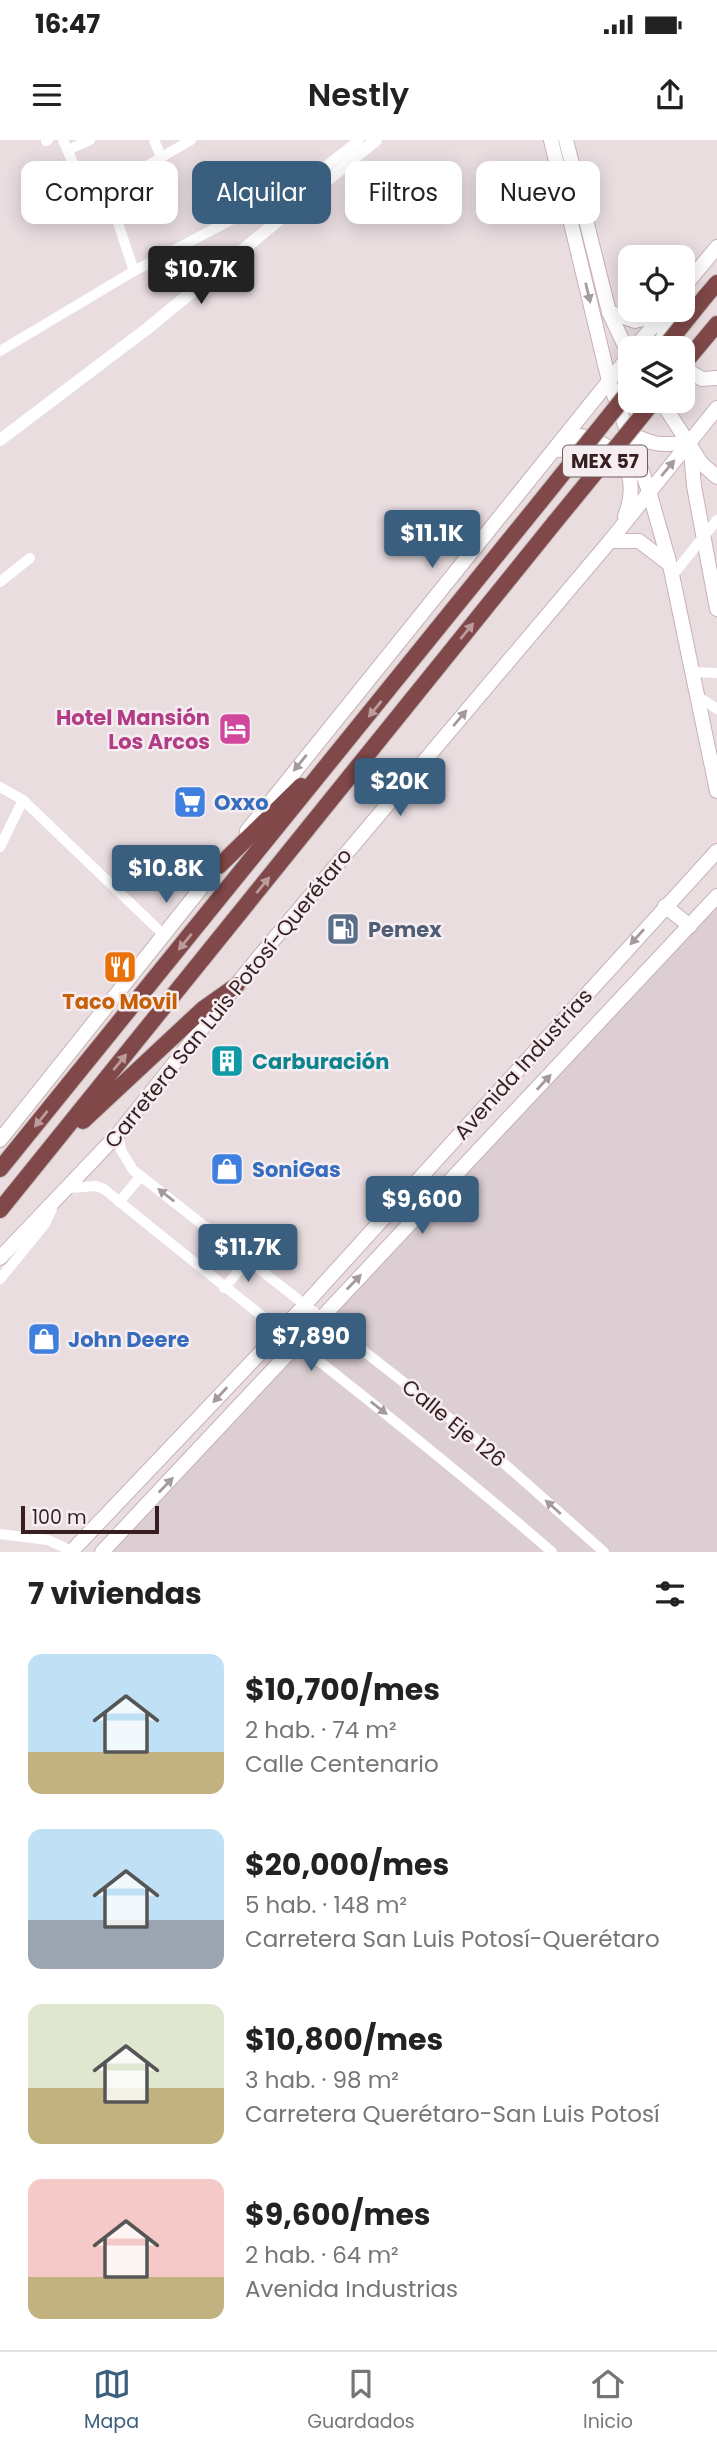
<!DOCTYPE html>
<html lang="es">
<head>
<meta charset="utf-8">
<style>
	:root { --surface:#fff; --page:#f6f6f6; --text:#222; --muted:#767676; --line:#e0e0e0; --accent:#395e7e }
	body { margin:0; font-family:Poppins,sans-serif; background:var(--page); color:var(--text); height:100vh; display:flex; flex-direction:column; font-size:26px; white-space:nowrap }
	* { box-sizing:border-box; margin:0 }
	p { font-size:23px; color:var(--muted) }
	.icon { flex:none; width:38px; height:38px; fill:none; stroke:currentColor; stroke-width:2; stroke-linecap:round; stroke-linejoin:round }
	.map { position:relative; height:1412px; overflow:hidden }
	.details { display:flex; flex-direction:column; background:var(--surface); flex:1 }
	.details>* { flex:none }
	.banner { position:absolute; left:21px; top:21px; width:676px; height:63px; display:flex; gap:14px }
	.controls { position:absolute; left:618px; top:105px; display:grid; gap:14px }
	.controls a { display:grid; place-items:center; width:77px; height:77px; border-radius:14px; background:var(--surface); box-shadow:0 4px 18px #0003; font-size:35px }
	.scale { position:absolute; left:21px; bottom:18px; width:138px; box-sizing:border-box; padding-left:7px; border:4px solid #371f21; border-top:0; font-size:19px; line-height:24px; white-space:nowrap; color:#371f21; -webkit-text-stroke:5px #f6edf0; paint-order:stroke }
	.price { position:absolute; translate:-50% -60px; padding:0 16px; border-radius:7px; background:var(--accent); color:#fff; font-size:23px; line-height:46px; filter:drop-shadow(0 2px 4px #0008) }
	.price::after { content:''; position:absolute; left:50%; top:42px; width:21px; height:16px; margin-left:-10px; background:inherit; clip-path:polygon(0 0,100% 0,50% 100%) }
	.price.on { background:#222; color:#fff }
	ul { padding:0; list-style:none }
	li { display:flex; align-items:center; gap:21px; height:175px; padding:0 28px }
	li span { display:grid; place-items:center; flex:none; width:196px; height:140px; border-radius:14px; color:#555 }
	li>.icon { margin-inline-start:auto }
	span .icon { width:84px; height:84px; fill:#fffc; stroke-width:1 }
	li b { font-size:30px }
	h2 { display:flex; justify-content:space-between; align-items:center; height:84px; padding:0 28px; font-size:30px }
	.tag { padding:0 24px; border-radius:14px; background:var(--surface); box-shadow:0 4px 18px #0003; font-size:24px; line-height:63px }
	.tag.on { background:var(--accent); color:#fff }
	.status { display:flex; justify-content:space-between; align-items:center; height:49px; padding:0 35px; background:var(--surface); direction:ltr }
	.status svg { height:19px; fill:currentColor }
	header { display:flex; justify-content:space-between; align-items:center; height:91px; padding:0 28px; background:var(--surface); font-size:32px; font-weight:600 }
	.tabs { display:flex; justify-content:space-around; align-items:center; height:98px; border-top:2px solid var(--line); background:var(--surface); font-size:19px; color:var(--muted) }
	.tabs a { display:grid; justify-items:center; gap:4px }
	.tabs .on { color:var(--accent) }
	.map>svg:first-child { display:block }
	.built { fill:#dcced2 }
	.lines { fill:none; stroke-linecap:round; stroke-linejoin:round }
	.secondary-casing { stroke:#c8b1b4; stroke-width:16 }
	.trunk-casing { stroke:#c3bcbc; stroke-width:18 }
	.minor { stroke:#fff; stroke-width:10 }
	.tertiary { stroke:#fff; stroke-width:12 }
	.secondary { stroke:#fff; stroke-width:14 }
	.trunk { stroke:#804848; stroke-width:16 }
	.trunk-bridge-casing { stroke:#c3bcbc; stroke-width:18; stroke-linecap:butt }
	.trunk-bridge { stroke:#804848; stroke-width:16 }
	.oneway { fill:#a59a9b }
	.oneway2 { fill:#bb9a9c }
	.labels { text-anchor:middle; dominant-baseline:central; stroke-width:5; stroke-linejoin:round; paint-order:stroke }
	.shield { fill:#f6edf0; stroke:#705d5f; stroke-width:2 }
	.shield-label { font-size:19px; font-weight:bold; fill:#371f21 }
	.hotel-label { font-size:21px; font-weight:bold; fill:#b23c85; stroke:#f6edf0; text-anchor:end }
	.shop-label { font-size:21px; font-weight:bold; fill:#366cbe; stroke:#f6edf0; text-anchor:start }
	.service-label { font-size:21px; font-weight:bold; fill:#4e5e75; stroke:#f6edf0; text-anchor:start }
	.street-label { font-size:21px; fill:#371f21; stroke:#f6edf0 }
	.food-label { font-size:21px; font-weight:bold; fill:#c56008; stroke:#f6edf0 }
	.culture-label { font-size:21px; font-weight:bold; fill:#0d838f; stroke:#f6edf0; text-anchor:start }
</style>
</head>
<body>
<div class="status"><b>16:47</b><svg viewBox="0 0 49 12"><path d="M0 12V9h3v3zM5 12V6h3v6zM10 12V3h3v9zM15 12V0h3v12zM26 1h20v11H26zM47 4h2v5h-2z"/></svg></div>
<header><svg class="icon" aria-label="menu" viewBox="0 0 24 24"><path d="M4 6h16M4 12h16M4 18h16"/></svg>Nestly<svg class="icon" aria-label="share" viewBox="0 0 24 24"><path d="M12 15V3M7 8l5-5 5 5M5 13v7h14v-7"/></svg></header>
<div class="map">
<svg width="717" height="1412" viewBox="0 0 717 1412">
	<rect width="100%" height="100%" fill="#e9dde0"/>
	<path class="built" d="M717,762v650h-612z"/>
	<g class="lines">
		<defs>
			<g id="secondary">
				<path d="M551,0l58,241 40,110 21,74 47,226"/>
				<path d="M566,0l43,172 21,45"/>
				<path d="M682,149l35,-42"/>
				<path d="M609,172l26,9 27,-7"/>
				<path d="M635,208l28,-34"/>
				<path d="M665,208l-3,-7 8,-30"/>
				<path d="M682,227l20,12 15,-1"/>
				<path d="M661,261l41,63 15,13"/>
				<path d="M626,290c21,15 39,17 64,11"/>
				<path d="M690,301l4,45 23,123"/>
				<path d="M559,310l22,-14c41,10 60,39 44,80"/>
				<path d="M610,401h29l30,23"/>
				<path d="M247,691l383,-476"/>
				<path d="M665,766l25,20"/>
				<path d="M0,1000l225,-282"/>
				<path d="M0,1118l118,-124 140,-176 352,-417 107,-133"/>
				<path d="M71,1412l210,-221 436,-480"/>
				<path d="M102,1412l615,-656"/>
			</g>
			<g id="trunk">
				<path d="M705,157l12,-14"/>
				<path d="M682,226l35,-42"/>
				<path d="M219,726l82,-80"/>
				<path d="M83,981l120,-112 34,-24"/>
				<path d="M0,1029l540,-667"/>
				<path d="M0,1070l555,-688"/>
			</g>
		</defs>
		<use href="#secondary" class="secondary-casing"/>
		<use href="#trunk" class="trunk-casing"/>
		<g class="minor">
			<path d="M63,0l10,23"/>
			<path d="M154,0l7,17"/>
			<path d="M46,1l2,-1"/>
			<path d="M68,10l22,-10"/>
			<path d="M99,26l35,105"/>
			<path d="M145,27l46,-27"/>
			<path d="M0,211l134,-80 177,-93 48,-38"/>
			<path d="M672,436l45,-56"/>
			<path d="M0,442l30,-24"/>
			<path d="M691,532l26,1"/>
			<path d="M697,556l20,13"/>
			<path d="M0,647l23,13 142,136"/>
			<path d="M0,707l23,-47"/>
			<path d="M118,994l3,16 12,20 348,273 123,109"/>
			<path d="M69,1048l27,-2 8,3c148,122 303,237 448,363"/>
			<path d="M119,1062l22,-26"/>
			<path d="M0,1139l45,-55 7,-15"/>
			<path d="M224,1148l24,-28"/>
			<path d="M0,1394l48,6 26,12"/>
		</g>
		<path class="tertiary" d="M0,300l148,-112 228,-188"/>
		<use href="#secondary" class="secondary"/>
		<use href="#trunk" class="trunk"/>
		<defs>
			<g id="trunk-bridge">
				<path d="M664,208l41,-51"/>
				<path d="M540,362l90,-112"/>
				<path d="M555,382l99,-121"/>
			</g>
		</defs>
		<use href="#trunk-bridge" class="trunk-bridge-casing"/>
		<use href="#trunk-bridge" class="trunk-bridge"/>
	</g>
	<defs><path id="oneway-solid" d="M-6-.8H1V-3.2L6.5 0L1 3.2V.8H-6Z" transform="scale(1.75)"/></defs>
	<g class="oneway">
		<use href="#oneway-solid" transform="translate(588 153) rotate(77)"/>
		<use href="#oneway-solid" transform="translate(668 328) rotate(-50)"/>
		<use href="#oneway-solid" transform="translate(460 578) rotate(-50)"/>
		<use href="#oneway-solid" transform="translate(300 623) rotate(129)"/>
		<use href="#oneway-solid" transform="translate(637 797) rotate(132)"/>
		<use href="#oneway-solid" transform="translate(544 942) rotate(-47)"/>
		<use href="#oneway-solid" transform="translate(166 1055) rotate(-142)"/>
		<use href="#oneway-solid" transform="translate(354 1142) rotate(-46)"/>
		<use href="#oneway-solid" transform="translate(220 1255) rotate(133)"/>
		<use href="#oneway-solid" transform="translate(379 1268) rotate(38)"/>
		<use href="#oneway-solid" transform="translate(166 1345) rotate(-46)"/>
		<use href="#oneway-solid" transform="translate(553 1367) rotate(-138)"/>
	</g>
	<g class="oneway2">
		<use href="#oneway-solid" transform="translate(467 491) rotate(-51)"/>
		<use href="#oneway-solid" transform="translate(375 569) rotate(129)"/>
		<use href="#oneway-solid" transform="translate(263 745) rotate(-51)"/>
		<use href="#oneway-solid" transform="translate(185 802) rotate(129)"/>
		<use href="#oneway-solid" transform="translate(120 922) rotate(-51)"/>
		<use href="#oneway-solid" transform="translate(41 979) rotate(129)"/>
	</g>
	<defs>
		<symbol id="hotel-square" viewBox="-11 -11 22 22"><rect x="-9" y="-9" width="18" height="18" rx="4" fill="#d1479c" stroke="#f6edf0"/><path d="M-6-4.5h1.5V1H6V5H4.5V3h-9V5H-6ZM-4 0a1.8 1.8 0 1 1 3.6 0ZM.5 0V-2.5h3Q6-2.5 6 0Z" fill="#fff"/></symbol>
		<symbol id="supermarket-square" viewBox="-11 -11 22 22"><rect x="-9" y="-9" width="18" height="18" rx="4" fill="#3f7fe0" stroke="#f6edf0"/><path d="M-6-5.5h2.5l.6 2H6L4.5 2H-2.5L-4.4-4H-6ZM-1.5 3.2a1.3 1.3 0 1 0 .1 0ZM3 3.2a1.3 1.3 0 1 0 .1 0Z" fill="#fff"/></symbol>
		<symbol id="fuel-square" viewBox="-11 -11 22 22"><rect x="-9" y="-9" width="18" height="18" rx="4" fill="#5c6f8a" stroke="#f6edf0"/><path d="M-5.5-6h7V0h2V4h1.3V-2.5L3-4.5l.8-.8L6-3V5H2.5V1h-1V6h-7ZM-4.2-4.7v3.2H.2V-4.7Z" fill="#fff"/></symbol>
		<symbol id="restaurant-square" viewBox="-11 -11 22 22"><rect x="-9" y="-9" width="18" height="18" rx="4" fill="#e8710a" stroke="#f6edf0"/><path d="M-5-6h1v4h1v-4h1v4h1v-4h1v5L-1.5 .5V6h-2V.5L-5-1ZM5-6V6H3V1.5H1.5Q1.5-4 5-6Z" fill="#fff"/></symbol>
		<symbol id="building-square" viewBox="-11 -11 22 22"><rect x="-9" y="-9" width="18" height="18" rx="4" fill="#0f9aa8" stroke="#f6edf0"/><path d="M-4-6H4V6H1V3H-1V6H-4ZM-2.5-4.3h1.7v1.8h-1.7ZM.8-4.3h1.7v1.8H.8ZM-2.5-1h1.7V.8h-1.7ZM.8-1h1.7V.8H.8Z" fill="#fff"/></symbol>
		<symbol id="shop-square" viewBox="-11 -11 22 22"><rect x="-9" y="-9" width="18" height="18" rx="4" fill="#3f7fe0" stroke="#f6edf0"/><path d="M-5-2.5h2.3a2.7 3.5 0 0 1 5.4 0H5L5.5 6h-11ZM-1.5-2.5h3a1.5 2.3 0 0 0-3 0Z" fill="#fff"/></symbol>
	</defs>
	<g fill-rule="evenodd">
		<use href="#hotel-square" x="216" y="570" width="38" height="38"/>
		<use href="#supermarket-square" x="171" y="643" width="38" height="38"/>
		<use href="#fuel-square" x="324" y="770" width="38" height="38"/>
		<use href="#restaurant-square" x="101" y="808" width="38" height="38"/>
		<use href="#building-square" x="208" y="902" width="38" height="38"/>
		<use href="#shop-square" x="208" y="1010" width="38" height="38"/>
		<use href="#shop-square" x="25" y="1180" width="38" height="38"/>
	</g>
	<g class="labels">
		<rect class="shield" x="563" y="305.5" width="84" height="31" rx="5"/>
		<g class="shield-label">
			<text x="605" y="321">MEX 57</text>
		</g>
		<g class="hotel-label">
			<text x="210" y="577">Hotel Mansión<tspan x="210" dy="24">Los Arcos</tspan></text>
		</g>
		<g class="shop-label">
			<text x="214" y="662">Oxxo</text>
			<text x="252" y="1029">SoniGas</text>
			<text x="68" y="1199">John Deere</text>
		</g>
		<g class="service-label">
			<text x="368" y="789">Pemex</text>
		</g>
		<g class="street-label">
			<text transform="translate(228 858) rotate(-51)">Carretera San Luis Potosí-Querétaro</text>
			<text transform="translate(523 924) rotate(-48)">Avenida Industrias</text>
			<text transform="translate(454 1283) rotate(39)">Calle Eje 126</text>
		</g>
		<g class="food-label">
			<text x="120" y="861">Taco Movil</text>
		</g>
		<g class="culture-label">
			<text x="252" y="921">Carburación</text>
		</g>
	</g>
</svg>
<div class="controls">
<a><svg class="icon" aria-label="locate" viewBox="0 0 24 24"><circle cx="12" cy="12" r="6"/><path d="M12 2v4M12 18v4M2 12h4M18 12h4"/></svg></a>
<a><svg class="icon" aria-label="layers" viewBox="0 0 24 24"><path d="M12 4l9 5-9 5-9-5zM3 14l9 5 9-5"/></svg></a>
</div>
<div class="scale">100 m</div>
<b class="price on" style="left:201px;top:166px">$10.7K</b>
<b class="price" style="left:432px;top:430px">$11.1K</b>
<b class="price" style="left:400px;top:678px">$20K</b>
<b class="price" style="left:166px;top:765px">$10.8K</b>
<b class="price" style="left:422px;top:1096px">$9,600</b>
<b class="price" style="left:248px;top:1144px">$11.7K</b>
<b class="price" style="left:311px;top:1233px">$7,890</b>
<div class="banner">
<a class="tag">Comprar</a>
<a class="tag on">Alquilar</a>
<a class="tag">Filtros</a>
<a class="tag">Nuevo</a>
</div>
</div>
<section class="details">
<h2>7 viviendas<svg class="icon" aria-label="filters" viewBox="0 0 24 24"><path d="M4 7h16M4 17h16"/><circle cx="9" cy="7" r="2"/><circle cx="15" cy="17" r="2"/></svg></h2>
<ul>
<li><span style="background:linear-gradient(#bfe0f5 70%,#c2b280 0)"><svg class="icon" aria-label="home" viewBox="0 0 24 24"><path d="M3 11l9-7 9 7M6 9v11h12V9"/></svg></span><div><b>$10,700/mes</b><p>2 hab. · 74 m²</p><p>Calle Centenario</p></div></li>
<li><span style="background:linear-gradient(#bfe0f5 65%,#9aa5b1 0)"><svg class="icon" aria-label="home" viewBox="0 0 24 24"><path d="M3 11l9-7 9 7M6 9v11h12V9"/></svg></span><div><b>$20,000/mes</b><p>5 hab. · 148 m²</p><p>Carretera San Luis Potosí-Querétaro</p></div></li>
<li><span style="background:linear-gradient(#dfe7d0 60%,#c2b280 0)"><svg class="icon" aria-label="home" viewBox="0 0 24 24"><path d="M3 11l9-7 9 7M6 9v11h12V9"/></svg></span><div><b>$10,800/mes</b><p>3 hab. · 98 m²</p><p>Carretera Querétaro-San Luis Potosí</p></div></li>
<li><span style="background:linear-gradient(#f6c9c9 70%,#c2b280 0)"><svg class="icon" aria-label="home" viewBox="0 0 24 24"><path d="M3 11l9-7 9 7M6 9v11h12V9"/></svg></span><div><b>$9,600/mes</b><p>2 hab. · 64 m²</p><p>Avenida Industrias</p></div></li>
</ul>
</section>
<nav class="tabs">
<a class="on"><svg class="icon" aria-label="map" viewBox="0 0 24 24"><path d="M3 6l6-2 6 2 6-2v14l-6 2-6-2-6 2zM9 4v14M15 6v14"/></svg>Mapa</a>
<a><svg class="icon" aria-label="saved" viewBox="0 0 24 24"><path d="M7 4h10v16l-5-4-5 4z"/></svg>Guardados</a>
<a><svg class="icon" aria-label="home" viewBox="0 0 24 24"><path d="M3 11l9-7 9 7M6 9v11h12V9"/></svg>Inicio</a>
</nav>
</body>
</html>
